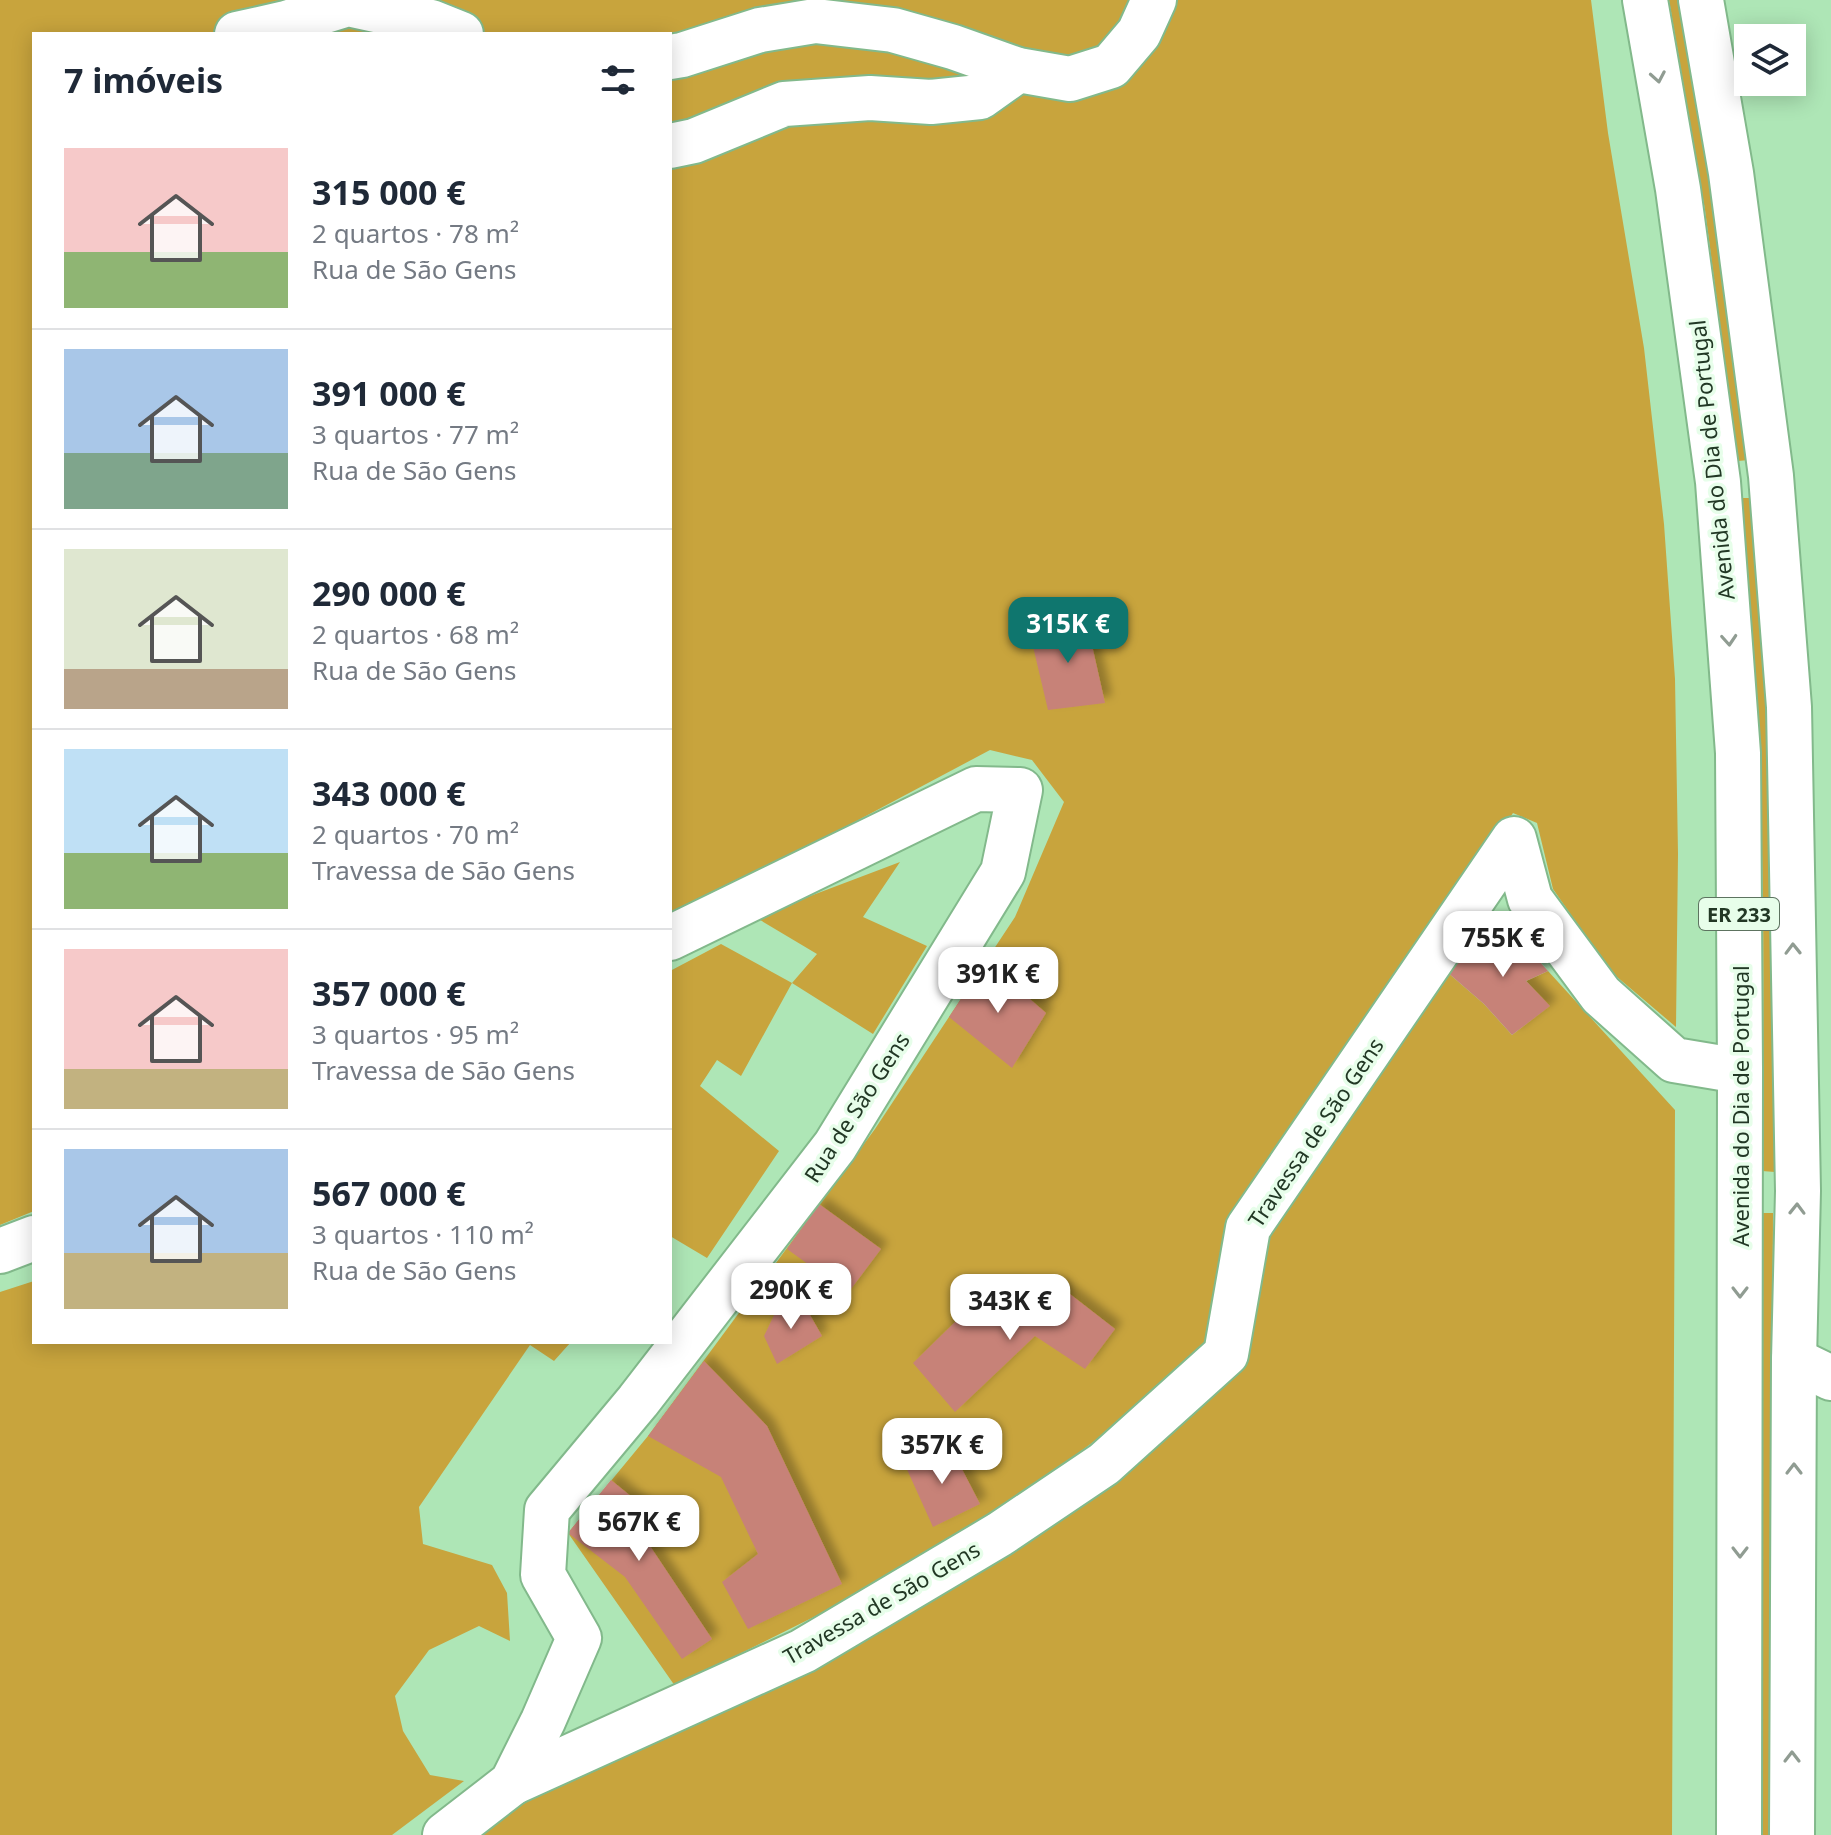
<!DOCTYPE html>
<html lang="pt">
<head>
<meta charset="utf-8">
<style>
	:root { --surface:#fff; --page:#f6f6f7; --text:#1f2937; --muted:#747a83; --line:#e0e1e3; --accent:#0f766e }
	body { margin:0; font-family:"Noto Sans",sans-serif; background:var(--page); color:var(--text); height:100vh; display:flex; flex-direction:column; font-size:30px; white-space:nowrap }
	* { box-sizing:border-box; margin:0 }
	p { font-size:26px; color:var(--muted) }
	.icon { flex:none; width:44px; height:44px; fill:none; stroke:currentColor; stroke-width:2; stroke-linecap:round; stroke-linejoin:round }
	.map { position:relative; flex:1; overflow:hidden }
	.side { position:absolute; left:32px; top:32px; width:640px; height:1312px; display:flex; flex-direction:column; background:var(--surface); border-radius:0px; box-shadow:0 4px 20px #0003 }
	.side>* { flex:none }
	.controls { position:absolute; left:1734px; top:24px; display:grid; gap:16px }
	.controls a { display:grid; place-items:center; width:72px; height:72px; border-radius:0px; background:var(--surface); box-shadow:0 4px 20px #0003; font-size:40px }
	.price { position:absolute; translate:-50% -68px; padding:0 18px; border-radius:16px; background:#fff; color:#222; font-size:26px; line-height:52px; filter:drop-shadow(0 2px 4px #0008) }
	.price::after { content:''; position:absolute; left:50%; top:48px; width:24px; height:18px; margin-left:-12px; background:inherit; clip-path:polygon(0 0,100% 0,50% 100%) }
	.price.current { background:var(--accent); color:#fff }
	ul { padding:0; list-style:none }
	li { display:flex; align-items:center; gap:24px; height:200px; padding:0 32px }
	li+li { border-top:2px solid var(--line) }
	li span { display:grid; place-items:center; flex:none; width:224px; height:160px; border-radius:0px; color:#555 }
	li>.icon { margin-inline-start:auto }
	span .icon { width:96px; height:96px; fill:#fffc; stroke-width:1 }
	li b { font-size:34px }
	h2 { display:flex; justify-content:space-between; align-items:center; height:96px; padding:0 32px; font-size:34px }
	.map>svg:first-child { display:block }
	.green { fill:#c8a43d }
	.building { fill:#c78278; filter:url(#shadow) }
	.lines { fill:none; stroke-linecap:round; stroke-linejoin:round }
	.minor-casing { stroke:#82b98b; stroke-width:48 }
	.major-casing { stroke:#82b98b; stroke-width:48 }
	.minor { stroke:#fff; stroke-width:44 }
	.major { stroke:#fff; stroke-width:44 }
	.oneway { stroke:#909c92 }
	.labels { text-anchor:middle; dominant-baseline:central; stroke-width:7; stroke-linejoin:round; paint-order:stroke }
	.shield { fill:#e7feea; stroke:#5d7360; stroke-width:2 }
	.shield-label { font-size:20px; font-weight:bold; fill:#223825 }
	.street-label { font-size:22px; fill:#223825; stroke:#e7feea }
</style>
</head>
<body>
<div class="map">
<svg width="1831" height="1835" viewBox="0 0 1831 1835">
	<defs>
		<filter id="shadow"><feDropShadow dx="7" dy="-7" stdDeviation="4" flood-color="#0004"/></filter>
	</defs>
	<rect width="100%" height="100%" fill="#aee6b6"/>
	<g class="green">
		<path d="M0,0h1591l17,133 36,215 20,176 11,155 3,175 -2,173 -66,-56 -57,-82 -16,-66 -24,-10 -284,416 -26,119 -87,77 -102,76 -156,94 -183,91 -107,-153 80,-97 227,-307 140,-212 49,-115 -32,-42 -42,-10 -158,84 -162,78v-878h-636v1177l-34,14z"/>
		<path d="M1669,0h11l36,209 33,251 -11,1 -33,-251z"/>
		<path d="M1740,498h13c7,107 15,214 19,321 4,118 4,235 3,353l-13,-1c1,-118 3,-235 -1,-352 -3,-107 -12,-214 -21,-321z"/>
		<path d="M900,862l-37,55 64,29 -54,88 -81,-51 -51,93 -24,-16 -17,26 79,65 -72,107 -37,-22v-265l51,-27 71,39 25,-29 -62,-37z"/>
		<path d="M1548,971l127,139 -3,725h-1196l44,-32 726,-443 23,-131 178,-257 37,32 28,31 37,-29 -23,-25z"/>
		<path d="M1762,1213h11l-3,622h-11z"/>
		<path d="M34,1281v61h537l-17,19 -24,-16 -111,162 4,37 69,21 15,28 3,48 -31,-15 -50,24 -34,46 8,35 27,44 34,6 -72,54h-392v-543z"/>
	</g>
	<g class="building">
		<path d="M1084,610l21,93 -57,7 -17,-72z"/>
		<path d="M1506,925l42,46 -22,10 24,25 -38,29 -28,-31 -37,-32z"/>
		<path d="M986,961l60,52 -34,55 -63,-51z"/>
		<path d="M819,1204l62,45 -33,44 -61,-44z"/>
		<path d="M1057,1284l58,45 -30,40 -50,-33 -80,76 -42,-49 42,-41 34,-3 20,-33 33,20z"/>
		<path d="M802,1301l20,35 -45,28 -13,-28 13,-27z"/>
		<path d="M704,1361l63,65 75,158 -94,45 -26,-47 36,-28 -37,-77 -73,-41z"/>
		<path d="M950,1446l30,58 -47,23 -28,-62z"/>
		<path d="M611,1480l49,40 -12,23 64,96 -30,20 -57,-82 -57,-44z"/>
	</g>
	<g class="lines">
		<defs>
			<g id="minor">
				<path d="M237,34l49,-11 62,-19 83,18 30,12"/>
				<path d="M670,57l12,-2 78,-25 55,-9 78,9 60,17 65,23 52,9 41,-13 28,-33 15,-33"/>
				<path d="M670,146l24,-5 90,-37 86,-6 61,4 49,-5 38,-27"/>
				<path d="M0,1251l34,-13"/>
				<path d="M1794,1360l37,18"/>
				<path d="M512,1783l291,-132 197,-117 104,-70 122,-110 22,-126 266,-389 16,60 71,96 73,65 66,11"/>
				<path d="M445,1835l67,-52 31,-62 36,-83 -36,-63 4,-65 91,-109 197,-255 168,-274 17,-82 -44,-1 -306,149"/>
			</g>
			<g id="major">
				<path d="M1645,0l33,189 40,293 20,271 2,318 -1,764"/>
				<path d="M1701,0l30,173 40,303 18,231 9,484 -4,169 -2,475"/>
			</g>
		</defs>
		<use href="#minor" class="minor-casing"/>
		<use href="#major" class="major-casing"/>
		<use href="#minor" class="minor"/>
		<use href="#major" class="major"/>
	</g>
	<defs><path id="oneway-chevron" d="M-2-3.5L2.5 0L-2 3.5" fill="none" stroke-width="1.6" stroke-linecap="round" stroke-linejoin="round" transform="scale(2)"/></defs>
	<g class="oneway">
		<use href="#oneway-chevron" transform="translate(1658 77) rotate(80)"/>
		<use href="#oneway-chevron" transform="translate(1729 640) rotate(86)"/>
		<use href="#oneway-chevron" transform="translate(1793 949) rotate(-91)"/>
		<use href="#oneway-chevron" transform="translate(1797 1209) rotate(-89)"/>
		<use href="#oneway-chevron" transform="translate(1740 1292) rotate(90)"/>
		<use href="#oneway-chevron" transform="translate(1794 1469) rotate(-90)"/>
		<use href="#oneway-chevron" transform="translate(1740 1552) rotate(90)"/>
		<use href="#oneway-chevron" transform="translate(1792 1757) rotate(-90)"/>
	</g>
	<g class="labels">
		<rect class="shield" x="1699" y="898" width="80" height="32" rx="6"/>
		<g class="shield-label">
			<text x="1739" y="914">ER 233</text>
		</g>
		<g class="street-label">
			<text transform="translate(1711 460) rotate(-96)">Avenida do Dia de Portugal</text>
			<text transform="translate(1740 1106) rotate(-90)">Avenida do Dia de Portugal</text>
			<text transform="translate(856 1107) rotate(-57)">Rua de São Gens</text>
			<text transform="translate(1315 1132) rotate(-56)">Travessa de São Gens</text>
			<text transform="translate(881 1602) rotate(-30)">Travessa de São Gens</text>
		</g>
	</g>
</svg>
<div class="controls">
<a><svg class="icon" aria-label="layers" viewBox="0 0 24 24"><path d="M12 4l9 5-9 5-9-5zM3 14l9 5 9-5"/></svg></a>
</div>
<b class="price current" style="left:1068px;top:665px">315K €</b>
<b class="price" style="left:1503px;top:979px">755K €</b>
<b class="price" style="left:998px;top:1015px">391K €</b>
<b class="price" style="left:791px;top:1331px">290K €</b>
<b class="price" style="left:1010px;top:1342px">343K €</b>
<b class="price" style="left:942px;top:1486px">357K €</b>
<b class="price" style="left:639px;top:1563px">567K €</b>
<section class="side">
<h2>7 imóveis<svg class="icon" aria-label="filters" viewBox="0 0 24 24"><path d="M4 7h16M4 17h16"/><circle cx="9" cy="7" r="2"/><circle cx="15" cy="17" r="2"/></svg></h2>
<ul>
<li><span style="background:linear-gradient(#f6c9c9 65%,#8fb573 0)"><svg class="icon" aria-label="home" viewBox="0 0 24 24"><path d="M3 11l9-7 9 7M6 9v11h12V9"/></svg></span><div><b>315 000 €</b><p>2 quartos · 78 m²</p><p>Rua de São Gens</p></div></li>
<li><span style="background:linear-gradient(#a9c7e8 65%,#7fa58c 0)"><svg class="icon" aria-label="home" viewBox="0 0 24 24"><path d="M3 11l9-7 9 7M6 9v11h12V9"/></svg></span><div><b>391 000 €</b><p>3 quartos · 77 m²</p><p>Rua de São Gens</p></div></li>
<li><span style="background:linear-gradient(#dfe7d0 75%,#b9a48a 0)"><svg class="icon" aria-label="home" viewBox="0 0 24 24"><path d="M3 11l9-7 9 7M6 9v11h12V9"/></svg></span><div><b>290 000 €</b><p>2 quartos · 68 m²</p><p>Rua de São Gens</p></div></li>
<li><span style="background:linear-gradient(#bfe0f5 65%,#8fb573 0)"><svg class="icon" aria-label="home" viewBox="0 0 24 24"><path d="M3 11l9-7 9 7M6 9v11h12V9"/></svg></span><div><b>343 000 €</b><p>2 quartos · 70 m²</p><p>Travessa de São Gens</p></div></li>
<li><span style="background:linear-gradient(#f6c9c9 75%,#c2b280 0)"><svg class="icon" aria-label="home" viewBox="0 0 24 24"><path d="M3 11l9-7 9 7M6 9v11h12V9"/></svg></span><div><b>357 000 €</b><p>3 quartos · 95 m²</p><p>Travessa de São Gens</p></div></li>
<li><span style="background:linear-gradient(#a9c7e8 65%,#c2b280 0)"><svg class="icon" aria-label="home" viewBox="0 0 24 24"><path d="M3 11l9-7 9 7M6 9v11h12V9"/></svg></span><div><b>567 000 €</b><p>3 quartos · 110 m²</p><p>Rua de São Gens</p></div></li>
</ul>
</section>
</div>
</body>
</html>
